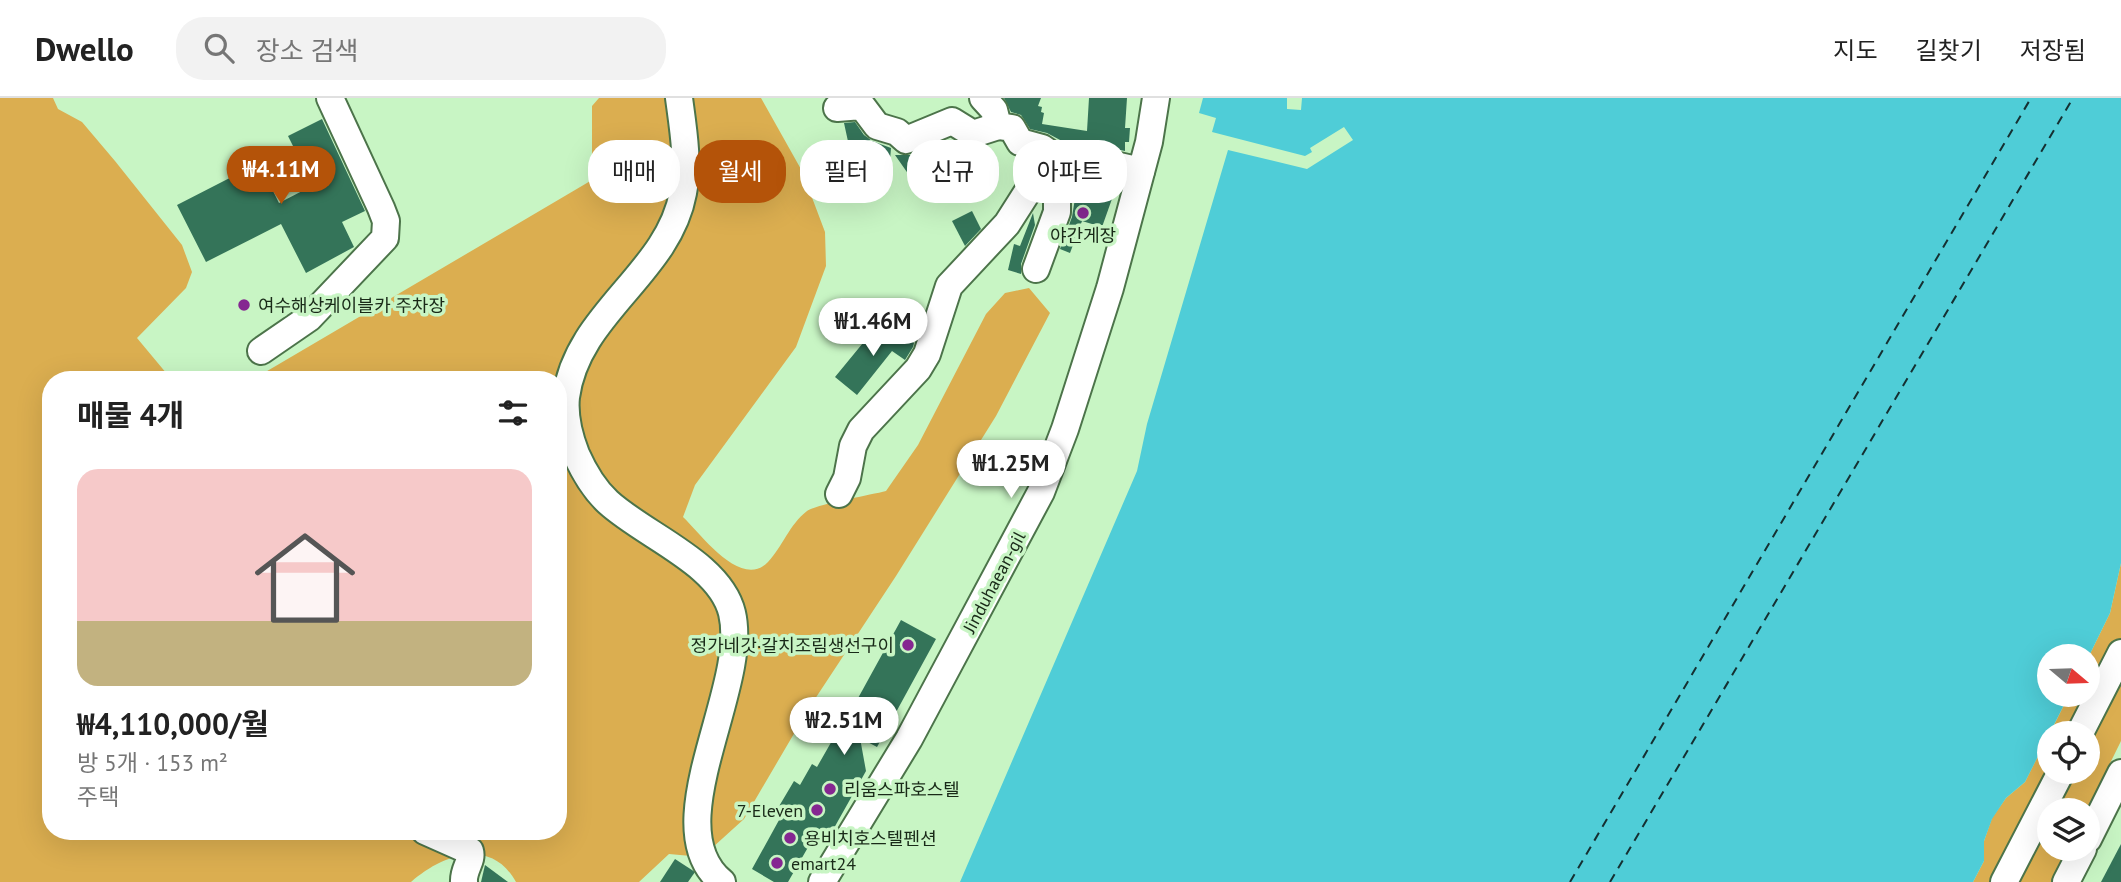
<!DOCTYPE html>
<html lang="ko">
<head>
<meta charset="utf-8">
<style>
	:root { --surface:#fff; --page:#f2f2f2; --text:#222; --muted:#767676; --line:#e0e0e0; --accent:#b45309 }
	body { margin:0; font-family:"PT Sans","Noto Sans KR",sans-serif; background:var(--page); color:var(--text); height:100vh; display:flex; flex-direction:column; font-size:26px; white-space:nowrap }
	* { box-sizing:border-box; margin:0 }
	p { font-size:23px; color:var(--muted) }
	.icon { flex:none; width:38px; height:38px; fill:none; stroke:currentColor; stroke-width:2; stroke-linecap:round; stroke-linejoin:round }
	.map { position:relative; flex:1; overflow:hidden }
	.panel { position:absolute; left:42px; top:273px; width:525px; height:469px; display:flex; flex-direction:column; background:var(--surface); border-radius:28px; box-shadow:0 7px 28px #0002 }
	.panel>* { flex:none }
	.banner { position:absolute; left:588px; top:42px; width:665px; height:63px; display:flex; gap:14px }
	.needle { width:46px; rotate:109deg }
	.fabs { position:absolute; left:2037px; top:546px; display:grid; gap:14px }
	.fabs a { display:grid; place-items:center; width:63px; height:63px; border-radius:50%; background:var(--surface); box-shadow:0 7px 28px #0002; font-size:35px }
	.price { position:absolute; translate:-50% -60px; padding:0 16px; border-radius:24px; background:#fff; color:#222; font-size:23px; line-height:46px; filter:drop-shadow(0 2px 4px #0008) }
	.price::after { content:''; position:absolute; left:50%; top:42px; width:21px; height:16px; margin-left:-10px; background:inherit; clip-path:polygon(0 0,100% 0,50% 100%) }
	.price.current { background:var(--accent); color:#fff }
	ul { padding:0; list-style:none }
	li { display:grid; align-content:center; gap:14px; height:371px; padding:0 35px }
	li+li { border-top:2px solid var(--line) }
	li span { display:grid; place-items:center; height:217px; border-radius:21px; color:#555 }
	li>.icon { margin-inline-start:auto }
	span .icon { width:126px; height:126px; fill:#fffc; stroke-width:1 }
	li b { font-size:30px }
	h2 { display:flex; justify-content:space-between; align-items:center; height:84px; padding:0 35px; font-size:30px }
	.chip { padding:0 24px; border-radius:28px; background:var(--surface); box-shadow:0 7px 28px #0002; font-size:24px; line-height:63px }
	.chip.current { background:var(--accent); color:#fff }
	header { display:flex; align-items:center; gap:42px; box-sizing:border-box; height:98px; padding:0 35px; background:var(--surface); border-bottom:2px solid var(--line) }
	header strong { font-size:33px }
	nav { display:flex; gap:38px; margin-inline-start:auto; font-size:24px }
	.search { width:490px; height:63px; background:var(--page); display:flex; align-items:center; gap:18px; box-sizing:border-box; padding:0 24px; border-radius:28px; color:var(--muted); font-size:26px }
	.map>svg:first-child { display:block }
	.green { fill:#dbae50 }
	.water { fill:#4fcdd7 }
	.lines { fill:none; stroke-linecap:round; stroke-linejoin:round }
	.ferry { stroke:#153032; stroke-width:2; stroke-dasharray:9 7; stroke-linecap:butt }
	.building { fill:#347459 }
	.minor-casing { stroke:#4c744a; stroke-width:30 }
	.minor { stroke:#fff; stroke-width:26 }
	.poi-dot { fill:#852791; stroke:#c8f5c4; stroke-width:2.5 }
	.labels { text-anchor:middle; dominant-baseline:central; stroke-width:7; stroke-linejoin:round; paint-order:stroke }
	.poi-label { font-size:18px; fill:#192a18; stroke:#c8f5c4; text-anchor:start }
	.street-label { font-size:18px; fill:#192a18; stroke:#c8f5c4 }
</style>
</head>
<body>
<header>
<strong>Dwello</strong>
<div class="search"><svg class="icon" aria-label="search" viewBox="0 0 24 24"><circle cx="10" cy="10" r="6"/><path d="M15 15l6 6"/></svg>장소 검색</div>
<nav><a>지도</a><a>길찾기</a><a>저장됨</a></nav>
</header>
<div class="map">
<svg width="2121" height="784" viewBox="0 0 2121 784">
	<rect width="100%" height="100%" fill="#c8f5c4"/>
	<g class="green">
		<path d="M0,0h53l5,11 24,13 33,39 67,84 10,27 -6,16 -49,50 35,42h-121v451h507v-451h-306l340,-200v-74l7,-8h162l41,73 23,61 1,34 -30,81 -101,138 -12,32c18,17 58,73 85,45 15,-16 21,-37 39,-51 10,-7 64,-16 79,-20l32,-46 68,-131 19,-21 24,-5 21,25 -54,103 -100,160 -87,132 -65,111 -42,38 -33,-3 -30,28h-123c-25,-45 -73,-28 -105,0h-411z"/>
		<path d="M2121,465v178l-34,69h-38v39h19l-17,33h-78l11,-21v-20l8,-23 14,-20 19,-16 24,-48v38h39v-39h-38l19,-38h19v-37l22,-45z"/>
	</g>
	<path class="water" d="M1203,0h84v11l14,1 1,-12h819v465l-11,50 -22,45 -39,-2v39h20l-44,87 -19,16 -14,21 -8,22v20l-11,21h-1013l177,-411 10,-47 81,-274 79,19 46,-29 -9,-13 -34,21 2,4 -7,4 -93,-24 4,-14 -17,-5z"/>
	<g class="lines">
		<g class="ferry">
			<path d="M1570,784l461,-784"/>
			<path d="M1610,784l463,-784"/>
		</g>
	</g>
	<g class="building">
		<path d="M1004,0h37l-3,8 4,1 -1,5 3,1 -2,11 45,7 2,-33h38l-2,30h5l-1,14h-4v9l-19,-4 -31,1 -28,-15 -17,-4 -9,-14 -10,-3z"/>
		<path d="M322,21l43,92 -23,11 12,25 -48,26 -25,-49 -75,38 -29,-57 82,-42 20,40 29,-15 -15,-30 5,-2 -10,-20z"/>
		<path d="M855,24l9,13 7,5 -22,6 -5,-23z"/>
		<path d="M872,43l19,7 -3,37 -14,-2 1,-13 -6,-1z"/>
		<path d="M922,53l13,23 -19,11 -21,-30h16z"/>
		<path d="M1104,81l14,3 -16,45 -20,-6 -12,32 -10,-4 12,-32 6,-37z"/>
		<path d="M972,113l9,18 -16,17 -13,-25z"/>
		<path d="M1033,115l2,12 -14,39v10l-13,-4 6,-26 6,2z"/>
		<path d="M896,226l18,19 -1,4 -8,13 -13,-9 -35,44 -22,-18 37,-45 11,9z"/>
		<path d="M901,522l35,19 -59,108 -17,-9 6,33 -37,66 -11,-7 -30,52h-14l-22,-13 32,-58 -6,-3 16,-27 6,4 12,-21 5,3 16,-28 2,1z"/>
		<path d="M2121,746v38h-20z"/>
		<path d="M675,761l20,13 -7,10h-28z"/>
		<path d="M485,767l23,17h-27z"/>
	</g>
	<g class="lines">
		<defs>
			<g id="minor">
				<path d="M679,0c4,30 10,65 4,95 -15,81 -106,120 -117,204 -2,20 3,39 10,57 8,18 18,35 32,48 37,34 112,61 124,111 18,75 -78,214 -10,269"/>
				<path d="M983,0l11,12 4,16 14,2 8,14 22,6 13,9 17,7 34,-1 35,8"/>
				<path d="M837,10l25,-2 15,20 20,6 9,8 46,-19 21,13 25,-8"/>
				<path d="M1036,171l21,-57v-14l10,-36"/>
				<path d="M261,253l48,-33 76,-80 1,-17 -5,-13 -51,-110"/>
				<path d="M839,396l8,-16 6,-32 8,-16 57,-61 9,-15 22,-68 58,-62 44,-69"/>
				<path d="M2080,635l41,-80"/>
				<path d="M425,733l45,20c3,10 -7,18 -6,31"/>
				<path d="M2088,741l33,-66"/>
				<path d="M822,784l87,-143 132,-247 24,-63 45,-141 39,-146 7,-44"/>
				<path d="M2004,784l57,-110"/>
				<path d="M2066,784l17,-33"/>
			</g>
		</defs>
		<use href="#minor" class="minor-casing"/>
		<use href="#minor" class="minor"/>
	</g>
	<g class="poi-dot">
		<circle cx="1083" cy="115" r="7"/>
		<circle cx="244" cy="207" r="7"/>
		<circle cx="908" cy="547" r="7"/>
		<circle cx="830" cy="691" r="7"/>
		<circle cx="817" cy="712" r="7"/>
		<circle cx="790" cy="740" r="7"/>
		<circle cx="777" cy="765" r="7"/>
	</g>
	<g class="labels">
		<g class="poi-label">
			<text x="1083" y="137" text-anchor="middle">야간게장</text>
			<text x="258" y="207">여수해상케이블카 주차장</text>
			<text x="894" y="547" text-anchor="end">정가네갓·갈치조림생선구이</text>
			<text x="844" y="691">리움스파호스텔</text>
			<text x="803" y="712" text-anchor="end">7-Eleven</text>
			<text x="804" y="740">용비치호스텔펜션</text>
			<text x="791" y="765">emart24</text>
		</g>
		<g class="street-label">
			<text transform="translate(994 484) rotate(-62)">Jinduhaean-gil</text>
		</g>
	</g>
</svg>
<div class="fabs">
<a><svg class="needle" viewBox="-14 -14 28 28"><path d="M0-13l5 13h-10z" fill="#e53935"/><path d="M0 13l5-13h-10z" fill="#767676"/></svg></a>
<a><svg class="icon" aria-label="locate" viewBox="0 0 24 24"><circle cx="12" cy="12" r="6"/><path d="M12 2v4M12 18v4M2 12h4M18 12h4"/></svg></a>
<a><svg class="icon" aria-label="layers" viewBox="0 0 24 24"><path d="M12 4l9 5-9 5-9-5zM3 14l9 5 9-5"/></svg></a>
</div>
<b class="price current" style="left:281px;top:108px">₩4.11M</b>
<b class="price" style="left:873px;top:260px">₩1.46M</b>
<b class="price" style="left:1011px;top:402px">₩1.25M</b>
<b class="price" style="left:844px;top:659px">₩2.51M</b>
<div class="banner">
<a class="chip">매매</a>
<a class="chip current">월세</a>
<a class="chip">필터</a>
<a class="chip">신규</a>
<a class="chip">아파트</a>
</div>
<section class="panel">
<h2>매물 4개<svg class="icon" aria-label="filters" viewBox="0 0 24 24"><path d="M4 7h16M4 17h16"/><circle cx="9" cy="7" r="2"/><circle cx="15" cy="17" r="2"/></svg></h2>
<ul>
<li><span style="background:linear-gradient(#f6c9c9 70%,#c2b280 0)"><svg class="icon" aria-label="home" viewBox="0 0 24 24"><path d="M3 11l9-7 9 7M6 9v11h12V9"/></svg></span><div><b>₩4,110,000/월</b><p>방 5개 · 153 m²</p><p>주택</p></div></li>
</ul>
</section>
</div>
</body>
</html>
